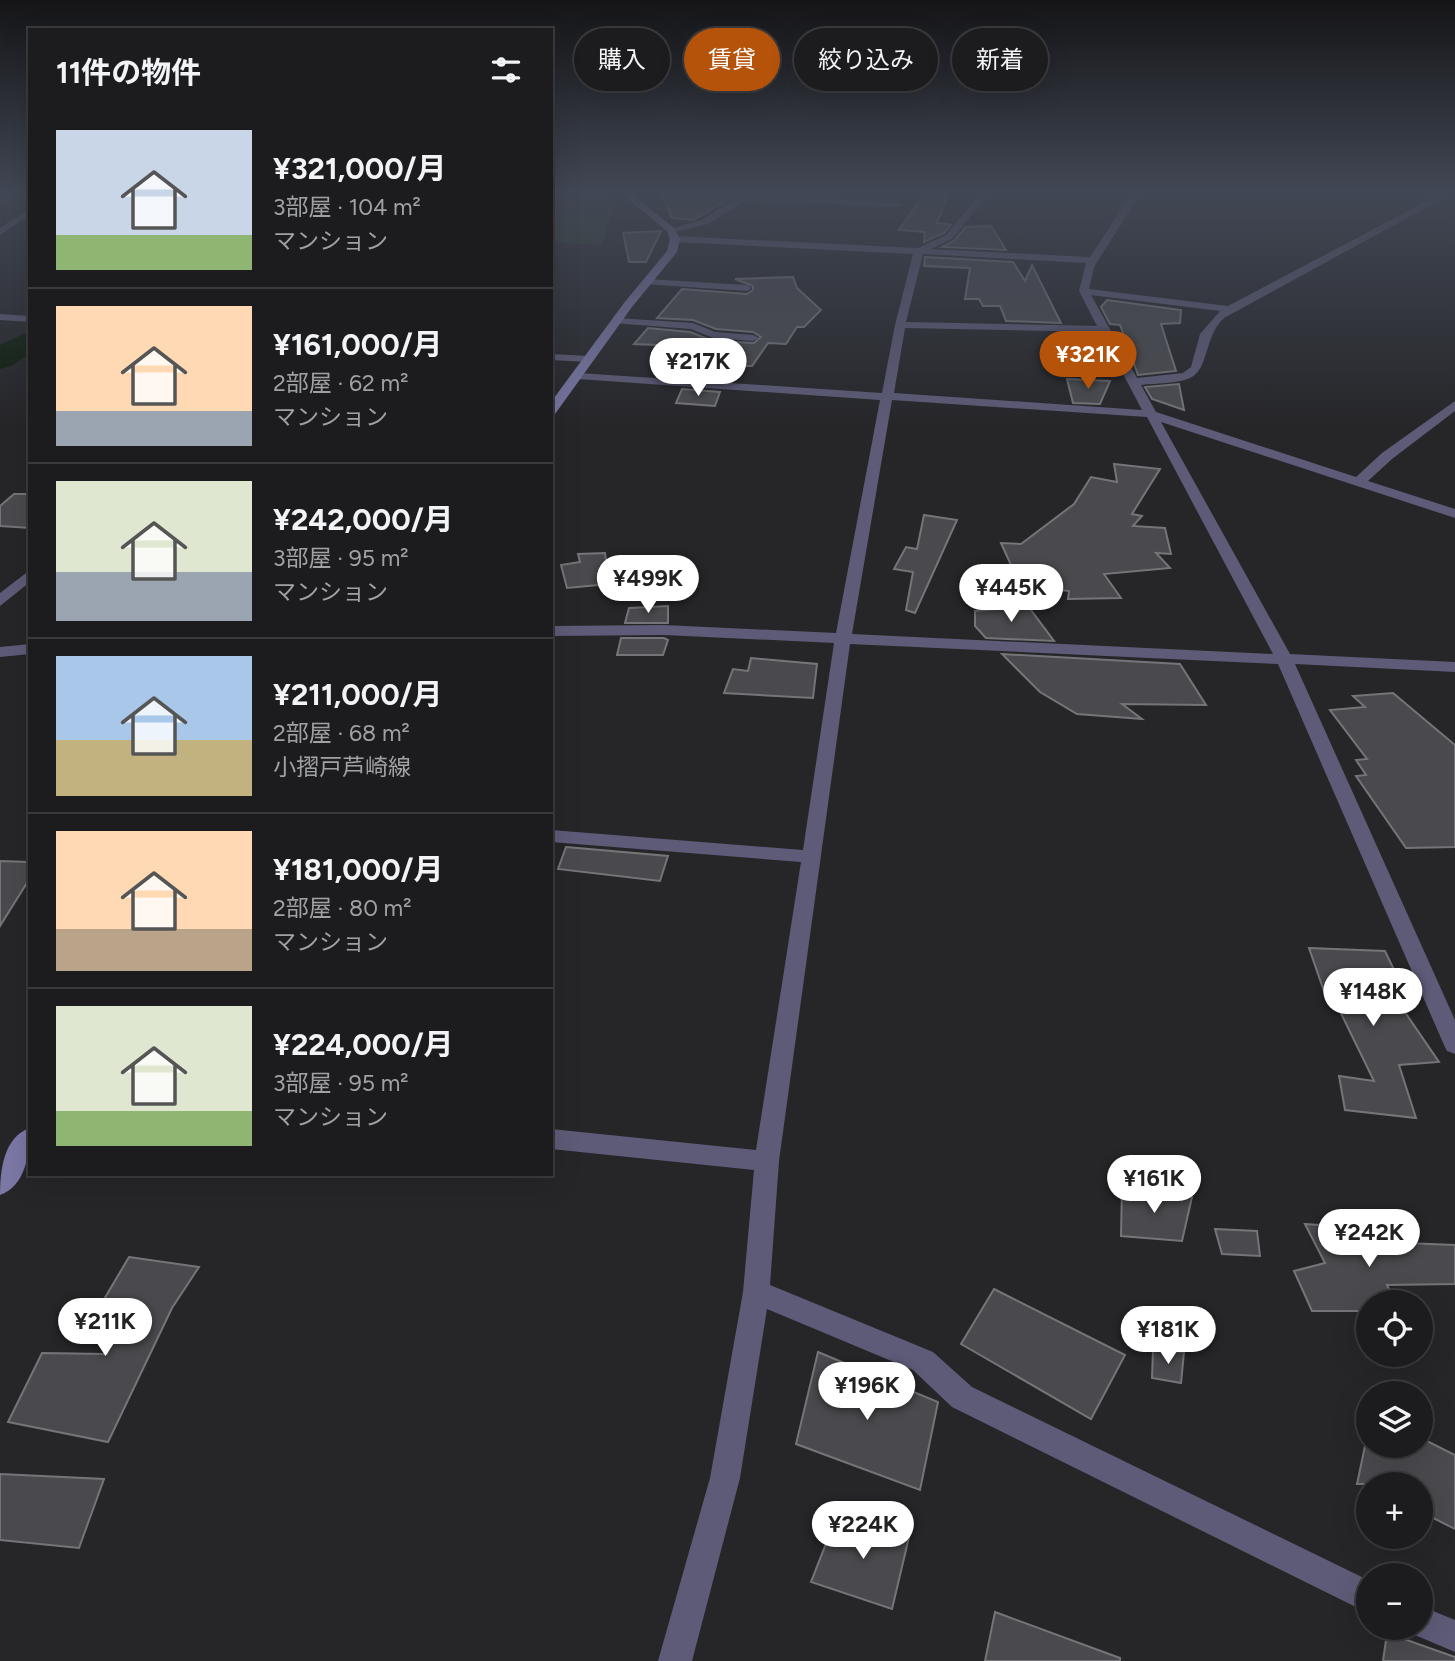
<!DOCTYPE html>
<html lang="ja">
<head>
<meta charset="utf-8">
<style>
	:root { --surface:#1c1c1f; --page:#29292c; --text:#f1f3f6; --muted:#a0a1a4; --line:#3a3a3d; --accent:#b45309 }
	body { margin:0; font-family:Figtree,"Noto Sans JP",sans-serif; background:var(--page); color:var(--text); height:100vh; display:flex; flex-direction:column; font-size:26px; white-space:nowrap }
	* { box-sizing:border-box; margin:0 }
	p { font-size:23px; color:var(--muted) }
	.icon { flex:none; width:38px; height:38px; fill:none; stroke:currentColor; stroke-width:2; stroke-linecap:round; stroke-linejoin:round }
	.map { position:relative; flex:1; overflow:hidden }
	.panel { position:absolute; left:28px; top:28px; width:525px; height:1148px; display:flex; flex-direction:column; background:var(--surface); border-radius:0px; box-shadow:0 7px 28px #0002,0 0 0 2px var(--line) }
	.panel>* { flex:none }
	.hud { position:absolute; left:574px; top:28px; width:665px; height:63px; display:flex; gap:14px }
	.buttons { position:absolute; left:1356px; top:1290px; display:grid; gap:14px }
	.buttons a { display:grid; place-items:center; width:77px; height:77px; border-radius:50%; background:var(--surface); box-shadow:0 7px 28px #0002,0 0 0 2px var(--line); font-size:35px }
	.price { position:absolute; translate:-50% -60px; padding:0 16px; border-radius:24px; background:#fff; color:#222; font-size:23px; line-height:46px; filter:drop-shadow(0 2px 4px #0008) }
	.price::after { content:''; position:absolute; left:50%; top:42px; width:21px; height:16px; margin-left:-10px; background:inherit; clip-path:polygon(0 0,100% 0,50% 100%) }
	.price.active { background:var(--accent); color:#fff }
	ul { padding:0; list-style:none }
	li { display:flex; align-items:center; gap:21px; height:175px; padding:0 28px }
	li+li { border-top:2px solid var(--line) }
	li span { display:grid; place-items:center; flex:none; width:196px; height:140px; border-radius:0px; color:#555 }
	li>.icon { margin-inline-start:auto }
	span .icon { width:84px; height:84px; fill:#fffc; stroke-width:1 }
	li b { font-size:30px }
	h2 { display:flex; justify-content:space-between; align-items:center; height:84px; padding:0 28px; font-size:30px }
	.tag { padding:0 24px; border-radius:32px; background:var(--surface); box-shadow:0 7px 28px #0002,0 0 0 2px var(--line); font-size:24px; line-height:63px }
	.tag.active { background:var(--accent); color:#fff }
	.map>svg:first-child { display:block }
	.green { fill:#303f2d }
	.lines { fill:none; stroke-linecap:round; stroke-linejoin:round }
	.river { fill:#0c1c09; fill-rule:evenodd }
	.building { fill:#4a4a4e; stroke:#757579; stroke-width:2 }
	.minor { fill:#5d5b77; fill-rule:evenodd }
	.secondary { fill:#7b78a6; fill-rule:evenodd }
</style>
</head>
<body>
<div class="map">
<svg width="1455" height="1661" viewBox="0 0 1455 1661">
	<rect width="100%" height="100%" fill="#262629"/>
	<path class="green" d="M551,194h50l13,11 -12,40 -51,-3z"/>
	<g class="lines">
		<path class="river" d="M30,331v23l-19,12 -11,3v-24z"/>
	</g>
	<g class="building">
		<path d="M707,194h31l-45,26 -21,-2 -10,-23z"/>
		<path d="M924,194h24l-11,29 14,2 -7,8 -20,9 1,-10 -26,-2z"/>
		<path d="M991,226l15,24 -64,-3 12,-6 12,-14z"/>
		<path d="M661,231l-15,31h-17l-6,-29z"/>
		<path d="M925,257l88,5 12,19 7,-16 29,58 -55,-2 -6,-15h-17l-4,-7h-14l5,-31 -46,-2z"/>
		<path d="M793,277l4,11 24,22 -17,17h-7l-11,17 -18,-1 -16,23h-22l-5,14 -55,-4 11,-30 -47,-2 14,-16 42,4 23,9 41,2 7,-6 -8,-5 -37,-3 -23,-9 -36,-2 25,-29 65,5 6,-4v-4l-18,-7z"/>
		<path d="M1107,300l74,10 -1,13 -19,1 15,47 -38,4 -18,-50 -10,-1 -9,-17z"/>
		<path d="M1067,379l43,2 -10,23 -27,-1z"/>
		<path d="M1179,384l5,26 -32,-11 -7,-12z"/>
		<path d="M682,389l38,3 -5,14 -39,-3z"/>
		<path d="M1114,464l46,5 -28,45 10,2 -9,10 32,2 6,26 -15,-1 14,15 -66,6 17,24 -53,1 1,-8 -49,-6 -19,-42 20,1 53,-40 17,-27 26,5z"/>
		<path d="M14,494h16v34l-30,-2v-20z"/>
		<path d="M924,515l33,5 -42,93 -9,-3 7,-38 -19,-3 12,-22 11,2z"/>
		<path d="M605,553l4,31 -42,4 -6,-23 19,-3 -2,-8z"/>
		<path d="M668,606v17h-43l4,-15z"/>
		<path d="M1028,606l26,35 -68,-3 -11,-12v-15z"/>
		<path d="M621,638h43l4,2 -5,15h-46z"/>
		<path d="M1002,654l178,10 26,41 -84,-1 20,15 -65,-5 -37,-22z"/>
		<path d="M751,658l66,6 -4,34 -89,-5 9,-24 15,2z"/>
		<path d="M1393,693l62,52v102l-49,1 -50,-72 10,-1 -10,-15 11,-1 -37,-49 35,-3 -12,-11z"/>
		<path d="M566,847l102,9 -8,25 -102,-12z"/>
		<path d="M0,861l30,1v16l-30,48z"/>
		<path d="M1309,948l76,3 23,48h-12l43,63 -40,3 17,53 -71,-8 -6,-34 35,5 -41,-84h-7z"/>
		<path d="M1122,1187l70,10 -10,44 -61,-5z"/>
		<path d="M1305,1224l44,3 7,14 99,4v39l-68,1 8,17h-27v9h-56l-18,-40 31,-8z"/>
		<path d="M1215,1229l42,2 3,25 -38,-2z"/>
		<path d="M129,1257l70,10 -27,41 -64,134 -100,-20 34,-69 65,1 18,-51 -22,-2z"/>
		<path d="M994,1289l131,66 -34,64 -130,-75z"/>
		<path d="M1153,1350l31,2 -3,31 -29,-5z"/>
		<path d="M818,1352l120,50 -18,88 -124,-46z"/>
		<path d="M1421,1438l34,17v74l-34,-17v-28h-64l8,-38h56z"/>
		<path d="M0,1474l104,5 -25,69 -79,-8z"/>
		<path d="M836,1518l74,15 -18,76 -81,-27z"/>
		<path d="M995,1612l125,46v3h-135z"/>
		<path d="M1387,1633l68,24v4h-72z"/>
	</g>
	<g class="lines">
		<g class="minor">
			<path d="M3,194h10l-13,9z"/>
			<path d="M743,194h55l-1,3 106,7 -4,3 -153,-7 -38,24 -37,9 -5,-3 36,-10z"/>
			<path d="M980,194h9l-37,45 -21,10 159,8 41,-63h9l-46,73 -5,22 139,17 212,-112h11l-227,124c-20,18 -15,52 -34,60 -13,6 -34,5 -49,7l15,27 200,65 26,-24 73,-52v10l-63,48 -24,22 87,28v9l-294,-96 129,232 165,8v10l-160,-8 160,356v34l-8,-3 -3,-6 -166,-381 -428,-20 -71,517 -9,124 163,67 39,35 396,193v33l-416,-206 -39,-37 -146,-61 -27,169 -48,183h-34l52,-183 33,-186 11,-122 -203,-21v-20l205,21 45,-288 -250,-20v-12l252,20 31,-207 -170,-8 -113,1v-10l113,-1 172,8 44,-233 -302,-21 -6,-3 6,-3 304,20 13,-68 18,-71 -238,-12 -5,-3 5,-3 243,12 28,-13zM923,254l163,9 -7,28 18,35 -191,-4zM1091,295l129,16 -20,23 -9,33 -8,6 -46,5zM905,328l196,4 41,78 -248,-17zM892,400l255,17 126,237 -421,-20z"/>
			<path d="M30,208v7l-30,20v-7z"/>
			<path d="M648,279l99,6 5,3 -5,3 -103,-7v-4z"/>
			<path d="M0,314l30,2v6l-30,-2z"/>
			<path d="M617,318l76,5 22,9 38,3 6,3 -6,3 -40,-3 -22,-9 -78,-6v-4z"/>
			<path d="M551,354l38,2 6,3 -6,3 -38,-2z"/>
			<path d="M30,570v12l-30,24v-13z"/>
			<path d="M30,644v10l-30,3v-10z"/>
			<path d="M1421,1606l34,14v32l-45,-19 -3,-5h14z"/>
		</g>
		<g class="secondary">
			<path d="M622,194h10l42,34 6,11 -3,13 -45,55 -77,107 -4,1v-13l73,-99 43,-52 3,-12 -3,-8z"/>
			<path d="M30,1128c0,24 -4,58 -30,67 0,-23 3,-58 30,-67z"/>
		</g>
	</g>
	<linearGradient id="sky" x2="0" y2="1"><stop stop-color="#151517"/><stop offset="0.45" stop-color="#414754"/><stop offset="1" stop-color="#414754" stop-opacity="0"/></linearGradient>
	<rect width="1455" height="427" fill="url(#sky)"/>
</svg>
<div class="buttons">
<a><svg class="icon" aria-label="locate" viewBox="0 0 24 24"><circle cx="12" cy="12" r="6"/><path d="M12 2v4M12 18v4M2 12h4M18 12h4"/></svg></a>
<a><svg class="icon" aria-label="layers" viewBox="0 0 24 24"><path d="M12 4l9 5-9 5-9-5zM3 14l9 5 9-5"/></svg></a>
<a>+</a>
<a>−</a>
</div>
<b class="price active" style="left:1088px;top:391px">¥321K</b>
<b class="price" style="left:698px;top:398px">¥217K</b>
<b class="price" style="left:648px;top:615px">¥499K</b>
<b class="price" style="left:1011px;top:624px">¥445K</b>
<b class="price" style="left:1373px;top:1028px">¥148K</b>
<b class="price" style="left:1154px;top:1215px">¥161K</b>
<b class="price" style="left:1369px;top:1269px">¥242K</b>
<b class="price" style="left:105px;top:1358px">¥211K</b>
<b class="price" style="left:1168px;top:1366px">¥181K</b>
<b class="price" style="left:867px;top:1422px">¥196K</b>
<b class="price" style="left:863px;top:1561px">¥224K</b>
<div class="hud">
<a class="tag">購入</a>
<a class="tag active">賃貸</a>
<a class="tag">絞り込み</a>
<a class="tag">新着</a>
</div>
<section class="panel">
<h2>11件の物件<svg class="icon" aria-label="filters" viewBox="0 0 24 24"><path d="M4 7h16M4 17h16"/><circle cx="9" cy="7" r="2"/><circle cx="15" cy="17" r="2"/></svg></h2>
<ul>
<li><span style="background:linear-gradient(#c9d6e8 75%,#8fb573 0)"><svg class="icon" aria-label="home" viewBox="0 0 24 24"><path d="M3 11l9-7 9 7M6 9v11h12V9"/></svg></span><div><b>¥321,000/月</b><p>3部屋 · 104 m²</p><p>マンション</p></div></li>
<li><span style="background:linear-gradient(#ffd9b3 75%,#9aa5b1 0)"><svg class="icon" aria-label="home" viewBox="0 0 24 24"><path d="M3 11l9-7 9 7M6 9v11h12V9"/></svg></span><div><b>¥161,000/月</b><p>2部屋 · 62 m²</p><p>マンション</p></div></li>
<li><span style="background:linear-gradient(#dfe7d0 65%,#9aa5b1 0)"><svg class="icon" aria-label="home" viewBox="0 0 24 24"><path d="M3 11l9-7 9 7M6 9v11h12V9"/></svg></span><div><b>¥242,000/月</b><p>3部屋 · 95 m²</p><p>マンション</p></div></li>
<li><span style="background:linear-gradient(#a9c7e8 60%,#c2b280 0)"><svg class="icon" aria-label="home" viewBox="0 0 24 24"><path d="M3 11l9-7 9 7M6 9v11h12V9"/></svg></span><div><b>¥211,000/月</b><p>2部屋 · 68 m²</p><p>小摺戸芦崎線</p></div></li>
<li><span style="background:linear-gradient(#ffd9b3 70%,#b9a48a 0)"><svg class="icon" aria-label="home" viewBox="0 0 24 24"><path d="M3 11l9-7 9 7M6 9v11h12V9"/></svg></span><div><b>¥181,000/月</b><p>2部屋 · 80 m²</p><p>マンション</p></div></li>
<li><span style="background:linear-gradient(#dfe7d0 75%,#8fb573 0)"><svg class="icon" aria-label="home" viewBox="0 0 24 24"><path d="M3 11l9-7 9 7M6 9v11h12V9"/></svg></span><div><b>¥224,000/月</b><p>3部屋 · 95 m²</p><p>マンション</p></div></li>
</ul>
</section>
</div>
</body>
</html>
